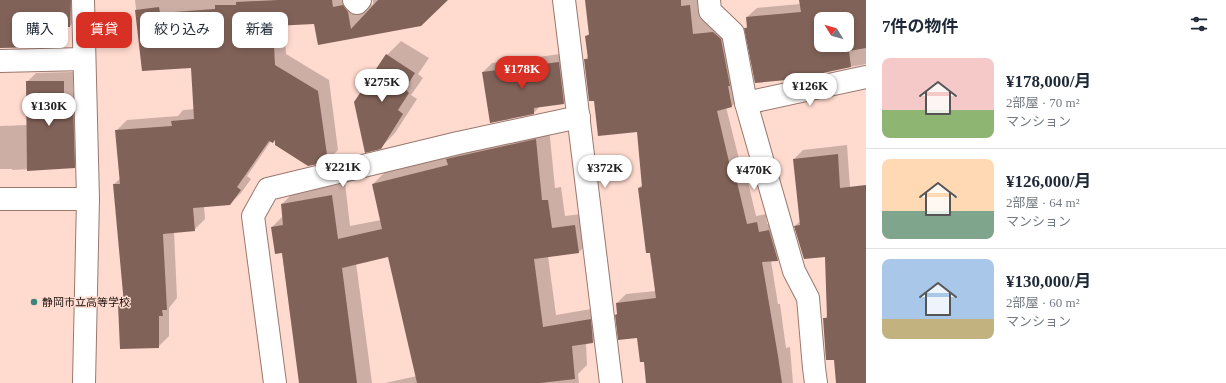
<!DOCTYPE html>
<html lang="ja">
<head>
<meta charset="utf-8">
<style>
	:root { --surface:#fff; --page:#f2f2f3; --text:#1f2937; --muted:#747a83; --line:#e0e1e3; --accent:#d93025 }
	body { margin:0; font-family:"Times New Roman","Noto Sans JP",serif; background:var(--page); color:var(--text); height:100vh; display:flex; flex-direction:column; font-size:15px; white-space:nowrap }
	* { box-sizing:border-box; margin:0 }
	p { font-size:13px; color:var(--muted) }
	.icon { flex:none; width:22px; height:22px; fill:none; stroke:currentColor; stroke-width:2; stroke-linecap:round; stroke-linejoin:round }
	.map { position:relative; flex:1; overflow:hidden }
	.sheet { display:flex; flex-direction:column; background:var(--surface); width:360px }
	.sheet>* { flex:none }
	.banner { position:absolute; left:12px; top:12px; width:380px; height:36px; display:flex; gap:8px }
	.needle { width:26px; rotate:307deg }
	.fabs { position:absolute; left:814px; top:12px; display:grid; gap:8px }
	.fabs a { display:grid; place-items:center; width:40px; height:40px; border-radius:8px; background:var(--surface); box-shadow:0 2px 6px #0003; font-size:20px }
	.price { position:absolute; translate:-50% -34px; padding:0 9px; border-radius:14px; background:#fff; color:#222; font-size:13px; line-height:26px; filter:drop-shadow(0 1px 2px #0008) }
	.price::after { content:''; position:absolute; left:50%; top:24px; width:12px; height:9px; margin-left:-6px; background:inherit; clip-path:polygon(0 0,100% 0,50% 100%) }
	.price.current { background:var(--accent); color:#fff }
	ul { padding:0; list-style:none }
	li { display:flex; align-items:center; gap:12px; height:100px; padding:0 16px }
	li+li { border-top:1px solid var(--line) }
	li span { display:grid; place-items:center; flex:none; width:112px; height:80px; border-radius:8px; color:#555 }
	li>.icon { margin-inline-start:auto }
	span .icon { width:48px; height:48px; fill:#fffc; stroke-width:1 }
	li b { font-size:17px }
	h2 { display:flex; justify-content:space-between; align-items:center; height:48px; padding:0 16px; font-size:17px }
	.tag { padding:0 14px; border-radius:8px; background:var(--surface); box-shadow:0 2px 6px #0003; font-size:14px; line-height:36px }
	.tag.current { background:var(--accent); color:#fff }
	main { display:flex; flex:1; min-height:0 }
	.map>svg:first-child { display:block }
	.shadow { fill:#0003; fill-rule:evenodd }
	.building { fill:#816258; fill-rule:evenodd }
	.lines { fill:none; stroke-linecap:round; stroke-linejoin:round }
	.minor-casing { stroke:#99786e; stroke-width:24 }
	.minor { stroke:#fff; stroke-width:22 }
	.poi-dot { fill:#3d847e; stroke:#ffdacf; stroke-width:1.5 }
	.labels { text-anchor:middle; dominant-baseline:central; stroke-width:3; stroke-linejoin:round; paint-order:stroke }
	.poi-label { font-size:11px; fill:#1c100c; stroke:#ffdacf; text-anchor:start }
</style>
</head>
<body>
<main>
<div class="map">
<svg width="866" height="383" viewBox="0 0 866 383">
	<rect width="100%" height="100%" fill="#ffdacf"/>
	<g class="shadow">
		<path d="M0,0h80l-1,16 -9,10h-16v11l-10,9 -44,1z"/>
		<path d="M135,0h224l6,4 7,1 1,-1v-4h73l-127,44 -4,-21 -31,2 2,29 43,26 9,70 -11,11 -51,-22 -5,2 -24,35 4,3 -10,14 -11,11 -26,2 1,13 -11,11 -20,2 3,66 -8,10v28l-11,11 -39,-42 5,-5 -10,-116 7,-6 -5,-47 11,-11 51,-4 5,-6 12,-1 -3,-42 -49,3z"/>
		<path d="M586,0h117l4,25 15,-2 19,74 -9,9 -6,1 17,68 3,-1 10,42 10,-2 1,10 11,-2 8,29 -8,9 -7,1 7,43h2l6,44 4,-1 3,36h-146l-2,-22 -7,-24 -20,-24 -1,-10 9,-9 30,-3 -17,-103 4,-4 -5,-54 -53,-70 3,-4 -2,-20 4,-3z"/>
		<path d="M800,0h66v64l-43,8 -24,3 -3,3 -51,-50 3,-2 -1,-9 10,-9 43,-4zM821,19h26v26h-26z"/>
		<path d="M401,41l28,17 -11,16 5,4 -12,17 6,4 -22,34 -15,15 7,-93z"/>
		<path d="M568,53l5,41 -9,9 -24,3 -6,7 -51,-41 9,-9z"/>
		<path d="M73,72v20h8l2,67 -9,8 -62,3v-1h-12v-43l28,-1 -1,-43 9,-9z"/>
		<path d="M549,127l6,61 6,-1 4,29 23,-3 4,26 -13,13 -31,4 8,59 47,-8 3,22 -13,13 -7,1 1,22 -9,9 1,9h-194l32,-7 -28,-121 -33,8 16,120h-72l-18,-131 -10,-25 11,-11 -1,-12 13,-13 50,-8 5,43 31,-6 -8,-36 13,-13z"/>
		<path d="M847,145l10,141 9,-1v98h-29l-2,-25 -11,-39 4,-4 -2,-59 -31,-30 5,-5 -6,-62 9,-9z"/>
	</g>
	<g class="building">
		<path d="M0,0h71l-1,27h-25v20l-45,1z"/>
		<path d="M278,0h54l1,7 10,-2 5,7 3,17 27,-29h70l-27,26 -103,19 -4,-21 -41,2 2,39 43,26 10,71 -20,4 -33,-21v-5l-2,3 -4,-2 -32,46 4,3 -11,15 -37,3 2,23 -32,3 4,76h-5l1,6h-4v32l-39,1 -2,-45h6l-11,-120h7l-5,-54 57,-4 -1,-5 23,-2 -3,-51 -49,3 -7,-61 24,-3 1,6 55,-4v-4h21v-3z"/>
		<path d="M585,0h96v6l9,-1 3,29 20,-2 8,7 9,47h-2l4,21 -15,4 17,72 3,-1 10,42 10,-2 2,10 10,-2 9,31 -16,1 16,94 4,27h-136l-2,-21h-4l-3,-24 -19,2 -3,-25 2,-1 -1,-11 40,-5 -6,-45h-4l-8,-65 4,-1 -5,-55 -39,4 -4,-35h-5l-5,-42h4l-3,-23 4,-1z"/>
		<path d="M799,0h67v48l-17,3 2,16 -28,6 -26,3v3l-42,4 -11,-55h3l-1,-11 55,-5zM821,19h26v26h-26z"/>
		<path d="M386,54l29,19 -10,16 4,4 -11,17 5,4 -22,35 -16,4 -11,-51z"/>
		<path d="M559,62l5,42 -30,4v6l-44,9 -8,-51z"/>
		<path d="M26,81h38v20h9l2,67 -48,3z"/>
		<path d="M536,139l6,61h6l4,28 23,-3 4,28 -45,6 9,68 48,-8 2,24 -21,3 3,33 -35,4h-123l-29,-126 -46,11 15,115h-58l-17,-130 -7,1 -4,-27 12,-2 -2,-21 51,-9 6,44 44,-10 -10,-45 76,-19 -2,-6z"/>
		<path d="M838,154l2,34 26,-3v198h-30l-2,-23h-8l-3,-42h4l-2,-61 -21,2 -10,-33 6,-1 -7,-66z"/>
	</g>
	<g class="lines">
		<defs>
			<g id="minor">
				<path d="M83,0l5,199 -4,184"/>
				<path d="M354,0l3,3 3,-3"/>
				<path d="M564,0l47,383"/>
				<path d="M709,0l1,11 23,22 13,70 48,168 14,27 6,70 2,15"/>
				<path d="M0,61l84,-2"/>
				<path d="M746,103l120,-26"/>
				<path d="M0,199h88"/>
				<path d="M275,383l-22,-167 15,-27 190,-46 121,-26"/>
			</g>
		</defs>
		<use href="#minor" class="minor-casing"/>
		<use href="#minor" class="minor"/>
	</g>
	<circle class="poi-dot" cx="34" cy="302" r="4"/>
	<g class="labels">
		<g class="poi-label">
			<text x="42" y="302">静岡市立高等学校</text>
		</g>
	</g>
</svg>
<div class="fabs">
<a><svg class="needle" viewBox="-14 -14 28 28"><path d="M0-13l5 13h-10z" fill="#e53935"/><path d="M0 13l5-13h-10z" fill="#747a83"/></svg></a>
</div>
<b class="price current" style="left:522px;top:90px">¥178K</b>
<b class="price" style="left:382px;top:103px">¥275K</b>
<b class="price" style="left:810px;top:107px">¥126K</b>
<b class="price" style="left:49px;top:127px">¥130K</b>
<b class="price" style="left:343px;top:188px">¥221K</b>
<b class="price" style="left:605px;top:189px">¥372K</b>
<b class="price" style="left:754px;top:191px">¥470K</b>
<div class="banner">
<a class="tag">購入</a>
<a class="tag current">賃貸</a>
<a class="tag">絞り込み</a>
<a class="tag">新着</a>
</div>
</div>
<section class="sheet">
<h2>7件の物件<svg class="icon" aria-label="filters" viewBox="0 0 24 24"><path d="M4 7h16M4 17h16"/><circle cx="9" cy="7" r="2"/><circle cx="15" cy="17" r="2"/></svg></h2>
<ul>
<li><span style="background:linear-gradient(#f6c9c9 65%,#8fb573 0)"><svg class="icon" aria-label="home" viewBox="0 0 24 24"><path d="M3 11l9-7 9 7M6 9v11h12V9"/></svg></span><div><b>¥178,000/月</b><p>2部屋 · 70 m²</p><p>マンション</p></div></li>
<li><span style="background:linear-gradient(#ffd9b3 65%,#7fa58c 0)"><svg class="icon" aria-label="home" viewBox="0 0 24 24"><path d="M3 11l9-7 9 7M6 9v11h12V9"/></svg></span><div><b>¥126,000/月</b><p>2部屋 · 64 m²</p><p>マンション</p></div></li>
<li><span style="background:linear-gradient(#a9c7e8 75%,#c2b280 0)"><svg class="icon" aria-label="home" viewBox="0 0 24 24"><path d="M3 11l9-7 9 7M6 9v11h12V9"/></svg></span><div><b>¥130,000/月</b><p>2部屋 · 60 m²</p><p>マンション</p></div></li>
</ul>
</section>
</main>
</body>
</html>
